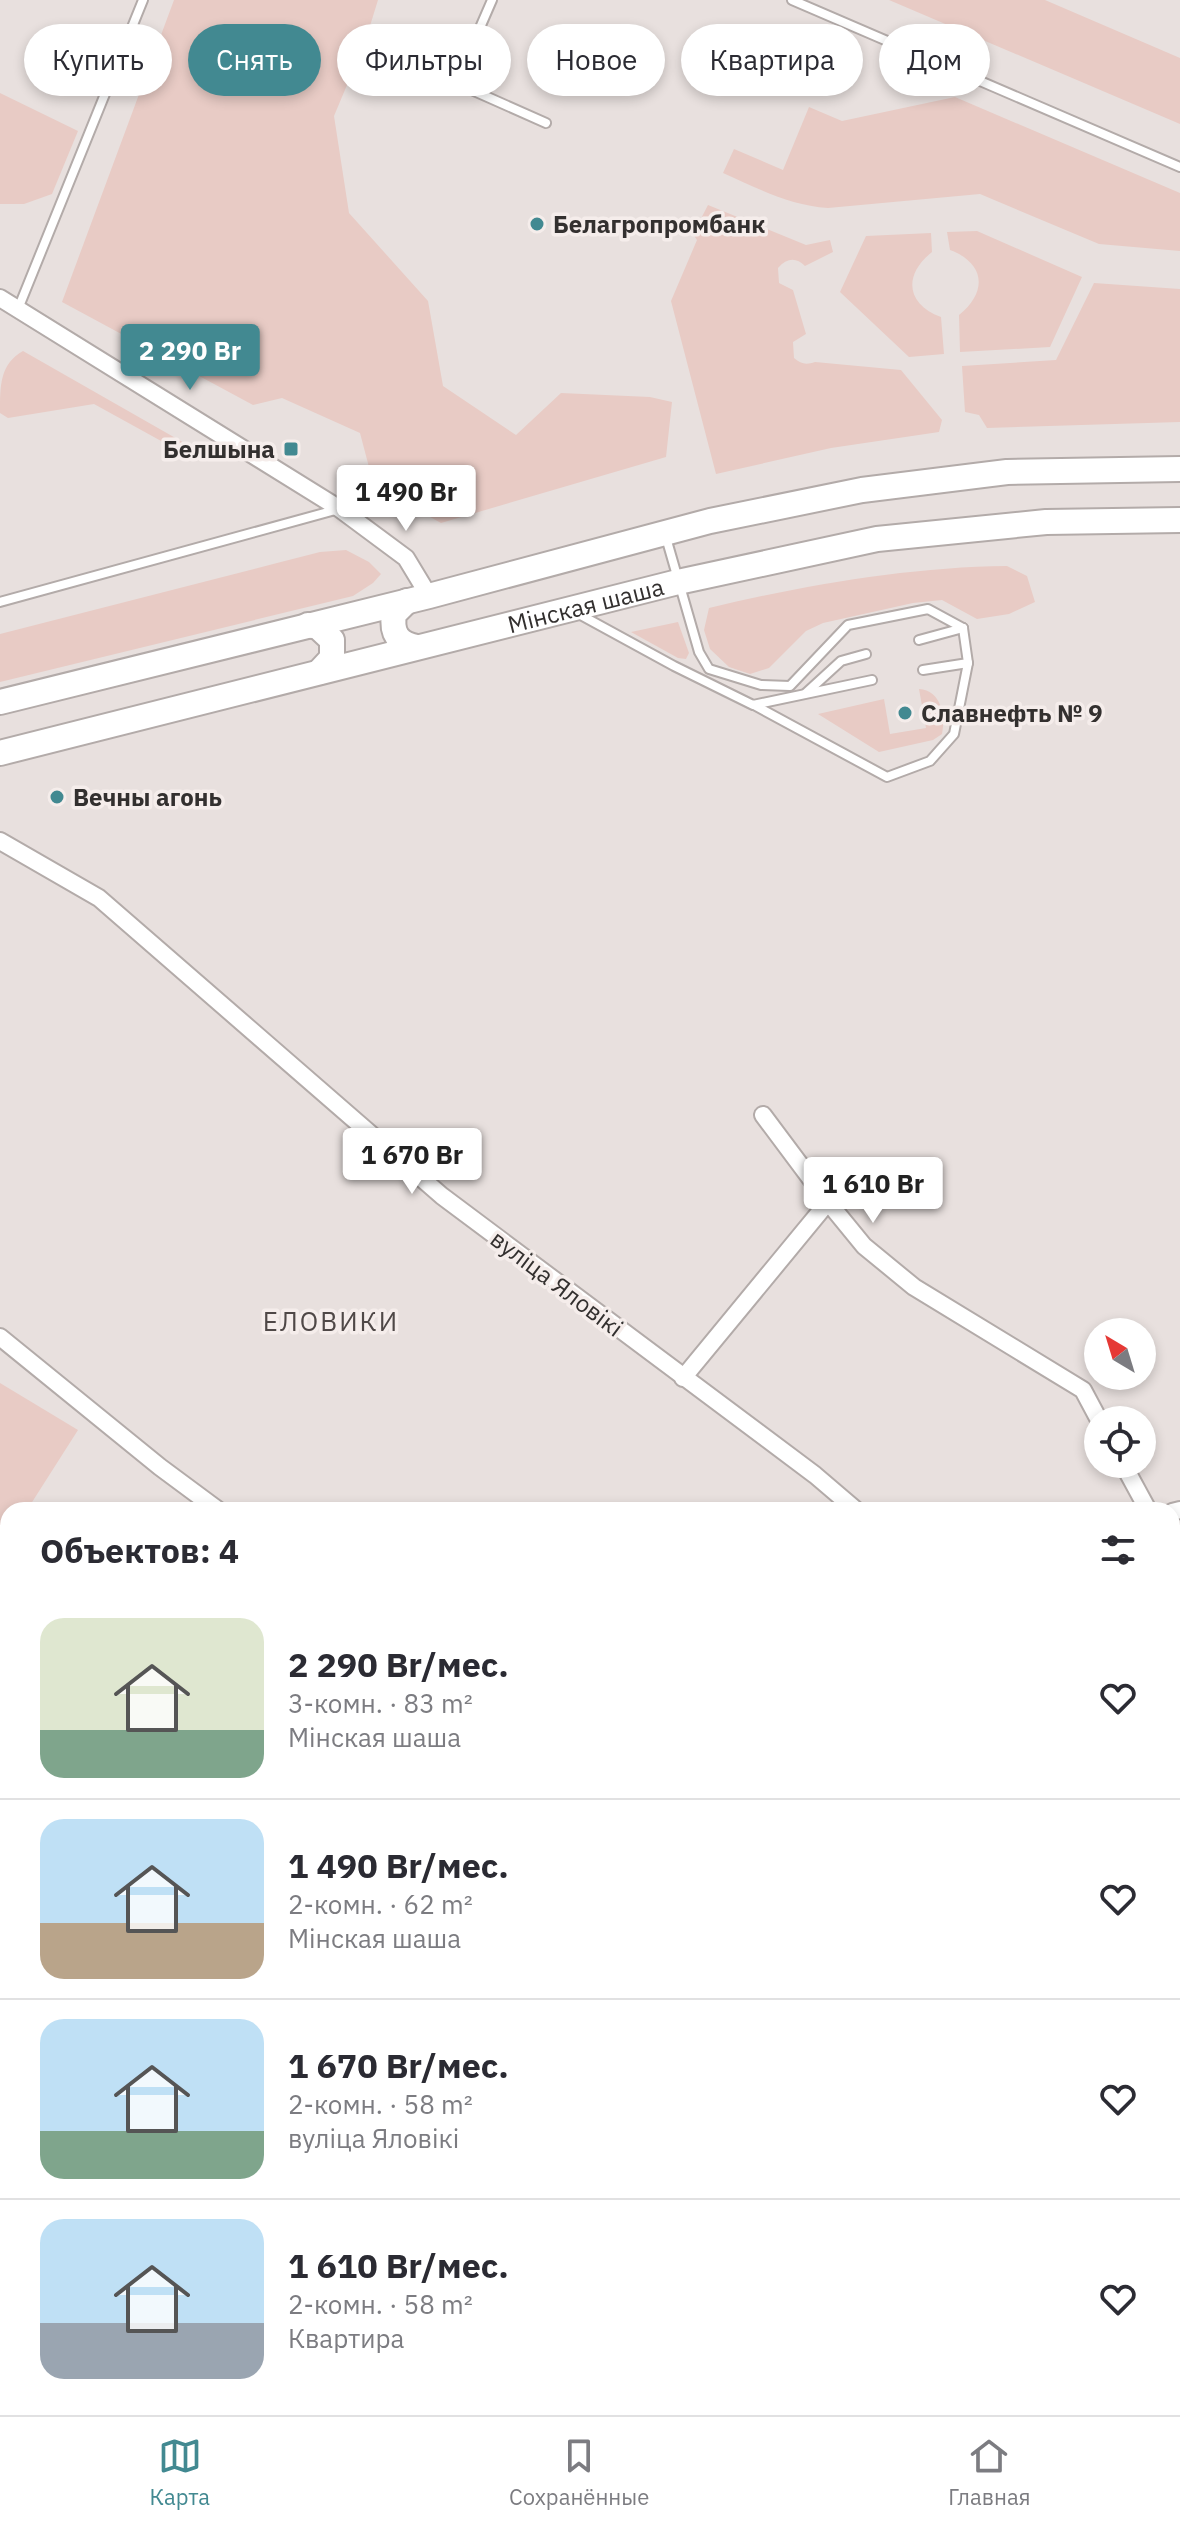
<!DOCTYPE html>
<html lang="ru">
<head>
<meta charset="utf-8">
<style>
	:root { --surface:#fff; --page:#f7f7f7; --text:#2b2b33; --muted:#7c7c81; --line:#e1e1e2; --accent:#428991 }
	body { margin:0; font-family:"IBM Plex Sans",sans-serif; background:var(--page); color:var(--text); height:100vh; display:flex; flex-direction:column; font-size:30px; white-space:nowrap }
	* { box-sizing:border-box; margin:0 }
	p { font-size:26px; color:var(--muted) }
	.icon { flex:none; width:44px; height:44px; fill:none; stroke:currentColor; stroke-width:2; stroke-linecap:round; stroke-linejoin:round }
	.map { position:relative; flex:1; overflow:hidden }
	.details { position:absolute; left:0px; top:1502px; width:1180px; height:914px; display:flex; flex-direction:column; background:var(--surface); border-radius:24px 24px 0 0; box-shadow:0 4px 12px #0003 }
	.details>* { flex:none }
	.guide { position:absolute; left:24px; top:24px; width:1132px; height:72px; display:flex; gap:16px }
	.needle { width:52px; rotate:322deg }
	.buttons { position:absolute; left:1084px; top:1318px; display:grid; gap:16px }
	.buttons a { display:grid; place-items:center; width:72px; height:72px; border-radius:50%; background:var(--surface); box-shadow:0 4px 12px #0003; font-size:40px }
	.price { position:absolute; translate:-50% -68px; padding:0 18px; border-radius:8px; background:#fff; color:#222; font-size:26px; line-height:52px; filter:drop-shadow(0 2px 4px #0008) }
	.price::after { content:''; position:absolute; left:50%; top:48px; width:24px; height:18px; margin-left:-12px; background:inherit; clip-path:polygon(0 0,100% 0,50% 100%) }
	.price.active { background:var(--accent); color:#fff }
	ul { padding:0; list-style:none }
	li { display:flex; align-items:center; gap:24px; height:200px; padding:0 40px }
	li+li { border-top:2px solid var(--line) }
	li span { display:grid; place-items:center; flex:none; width:224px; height:160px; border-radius:24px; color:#555 }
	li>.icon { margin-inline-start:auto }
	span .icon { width:96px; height:96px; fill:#fffc; stroke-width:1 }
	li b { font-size:34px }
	h2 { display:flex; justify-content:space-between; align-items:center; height:96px; padding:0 40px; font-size:34px }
	.tag { padding:0 28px; border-radius:36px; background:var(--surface); box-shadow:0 4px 12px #0003; font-size:28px; line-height:72px }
	.tag.active { background:var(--accent); color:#fff }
	.tab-bar { display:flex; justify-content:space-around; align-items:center; height:112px; border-top:2px solid var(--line); background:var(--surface); font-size:22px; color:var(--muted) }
	.tab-bar a { display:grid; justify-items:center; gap:4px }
	.tab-bar .active { color:var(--accent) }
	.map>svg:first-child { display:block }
	.green { fill:#e8cbc5 }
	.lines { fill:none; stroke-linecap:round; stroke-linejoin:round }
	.lane-casing { stroke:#b3aba9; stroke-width:12 }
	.street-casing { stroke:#b3aba9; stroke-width:20 }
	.primary-casing { stroke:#b3aba9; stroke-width:28 }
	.lane { stroke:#fff; stroke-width:8 }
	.street { stroke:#fff; stroke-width:16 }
	.primary { stroke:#fff; stroke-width:24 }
	.poi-dot { fill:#428991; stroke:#f5edeb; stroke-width:3 }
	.labels { text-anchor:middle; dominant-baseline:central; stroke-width:7; stroke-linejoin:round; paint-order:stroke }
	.poi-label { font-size:24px; font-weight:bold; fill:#33302f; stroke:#f5edeb; text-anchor:start }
	.street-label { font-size:24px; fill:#33302f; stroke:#f5edeb }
	.neighbourhood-label { font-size:26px; letter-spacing:2px; fill:#4f4847; stroke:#f5edeb }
</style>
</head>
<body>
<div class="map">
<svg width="1180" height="2415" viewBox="0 0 1180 2415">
	<rect width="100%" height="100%" fill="#e8e0de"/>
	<g class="green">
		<path d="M174,0h204l-13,42 -31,74 15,97 79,88 15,85 73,49 45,-42 89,4 22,5 -6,55 -225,66 -67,-37 -14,-53 -78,-35 -29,7 -191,-103z"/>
		<path d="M889,0h156l135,58v66z"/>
		<path d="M0,93l78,38 -26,63 -28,10h-24z"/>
		<path d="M955,97l225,96v58l-81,-7 -119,-50 -152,14c-39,-3 -69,-19 -105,-35l11,-24 49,21 26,-63 33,14z"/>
		<path d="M708,205l98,40 24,-5 3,12 -28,14c-9,-9 -18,-8 -27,2l1,15 14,7 13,44 -13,8 1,16c7,6 12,7 21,4l86,8 41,50 -3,12 -108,16 -115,26 -45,-173 26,-61 -4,-6z"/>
		<path d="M977,231l105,46 -32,70 -90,5 -1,-37c29,-23 26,-52 -9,-65l-3,-18z"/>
		<path d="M931,233l1,19c-29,23 -26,52 9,65l3,37 -35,3 -69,-65 26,-56z"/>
		<path d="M1094,283l86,6v133l-193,6 -8,-13 -14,-3 -3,-46 94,-6z"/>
		<path d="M23,351l184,105 -35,-9 -78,-43 -86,14 -8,-5c0,-28 0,-49 23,-62z"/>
		<path d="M346,550l23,12 12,12 -8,9 -20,13 -353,86v-48l277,-71 43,-11z"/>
		<path d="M1007,566l20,10 8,26 -26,12 -32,5 -35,-19 -29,3 -90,20 -17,8 -37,37 -19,6 -21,-7 -19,-18 -6,-19 5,-22c96,-23 200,-41 298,-42z"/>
		<path d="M678,622l11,31 -3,6 -8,-1 -47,-26z"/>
		<path d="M919,689c22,1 27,27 23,45l-9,6 -54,12 -61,-38 66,-15 6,35 36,-6z"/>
		<path d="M0,1383l78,47 -51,80h-19v29l-8,13z"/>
		<path d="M8,1574v94l-8,-5v-77z"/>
		<path d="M1172,1786l8,7v542l-8,-7z"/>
		<path d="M0,2075l8,31v208l-8,2z"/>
		<path d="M555,2408h490l5,7h-497z"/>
	</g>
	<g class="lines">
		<defs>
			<g id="lane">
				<path d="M492,0l-36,83 90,40"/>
				<path d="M792,0l388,167"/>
				<path d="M18,309l125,-309"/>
				<path d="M665,534l34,118 10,17 52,16 29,1 58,-61 80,-16 35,19"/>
				<path d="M0,602l339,-93"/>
				<path d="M577,613l97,53 79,39 119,-25"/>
				<path d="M919,640l44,-12"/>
				<path d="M923,670l45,-7 -5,-35"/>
				<path d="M806,693l35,-32 25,-7"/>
				<path d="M754,705l133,72 43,-16 24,-27 14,-71"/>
				<path d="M1172,2335l8,11"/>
			</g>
			<g id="street">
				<path d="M0,298l340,211 66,49 23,38"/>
				<path d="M0,841l99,57 343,298 373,279 41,35"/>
				<path d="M763,1115l65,87"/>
				<path d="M0,1337l160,130 58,43"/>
				<path d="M683,1378l145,-176 36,44 50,41 169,103 16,30"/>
				<path d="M1123,1464l25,46"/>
				<path d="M1172,1512l8,-2"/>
				<path d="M1172,1549l8,14"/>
				<path d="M1172,1768l8,6"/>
				<path d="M1067,2408l4,7"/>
			</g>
			<g id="primary">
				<path d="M407,601l-13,13c-3,19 4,30 23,33"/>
				<path d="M308,625l10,2 14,13v18l-13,14"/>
				<path d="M0,702l429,-106 281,-75 152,-31 145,-18 173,-3"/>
				<path id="s1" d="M0,753l678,-171 199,-43 169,-17 134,-2"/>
			</g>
		</defs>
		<use href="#lane" class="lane-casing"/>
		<use href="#street" class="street-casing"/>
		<use href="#primary" class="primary-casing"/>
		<use href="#lane" class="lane"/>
		<use href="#street" class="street"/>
		<use href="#primary" class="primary"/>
	</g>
	<g class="poi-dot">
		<circle cx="537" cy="224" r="8"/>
		<rect x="283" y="441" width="16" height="16" rx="4"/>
		<circle cx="905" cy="713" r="8"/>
		<circle cx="57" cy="797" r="8"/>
	</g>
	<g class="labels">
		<g class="poi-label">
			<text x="553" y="224">Белагропромбанк</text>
			<text x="275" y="449" text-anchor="end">Белшына</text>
			<text x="921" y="713">Славнефть № 9</text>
			<text x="73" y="797">Вечны агонь</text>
		</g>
		<g class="street-label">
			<text stroke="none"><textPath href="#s1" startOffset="604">Мінская шаша</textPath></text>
			<text transform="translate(557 1283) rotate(37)">вуліца Яловікі</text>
		</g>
		<g class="neighbourhood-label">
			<text x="331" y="1321">ЕЛОВИКИ</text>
		</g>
	</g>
</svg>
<div class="buttons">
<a><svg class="needle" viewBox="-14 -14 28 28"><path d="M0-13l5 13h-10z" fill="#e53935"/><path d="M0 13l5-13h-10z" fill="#7c7c81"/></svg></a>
<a><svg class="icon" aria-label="locate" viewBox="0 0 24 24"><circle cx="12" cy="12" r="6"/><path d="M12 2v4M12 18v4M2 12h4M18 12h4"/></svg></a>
</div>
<b class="price active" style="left:190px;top:392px">2 290 Br</b>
<b class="price" style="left:406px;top:533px">1 490 Br</b>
<b class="price" style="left:412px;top:1196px">1 670 Br</b>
<b class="price" style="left:873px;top:1225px">1 610 Br</b>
<div class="guide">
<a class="tag">Купить</a>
<a class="tag active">Снять</a>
<a class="tag">Фильтры</a>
<a class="tag">Новое</a>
<a class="tag">Квартира</a>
<a class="tag">Дом</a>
</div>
<section class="details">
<h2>Объектов: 4<svg class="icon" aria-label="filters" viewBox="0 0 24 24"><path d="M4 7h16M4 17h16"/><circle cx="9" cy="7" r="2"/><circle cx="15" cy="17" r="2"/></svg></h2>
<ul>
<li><span style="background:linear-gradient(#dfe7d0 70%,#7fa58c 0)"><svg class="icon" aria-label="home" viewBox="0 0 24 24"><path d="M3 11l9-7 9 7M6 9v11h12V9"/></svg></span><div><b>2 290 Br/мес.</b><p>3-комн. · 83 m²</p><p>Мінская шаша</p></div><svg class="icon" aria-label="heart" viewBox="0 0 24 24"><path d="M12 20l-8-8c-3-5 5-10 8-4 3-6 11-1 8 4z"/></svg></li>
<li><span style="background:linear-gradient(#bfe0f5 65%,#b9a48a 0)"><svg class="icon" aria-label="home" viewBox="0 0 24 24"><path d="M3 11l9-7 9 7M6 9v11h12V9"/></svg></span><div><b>1 490 Br/мес.</b><p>2-комн. · 62 m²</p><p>Мінская шаша</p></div><svg class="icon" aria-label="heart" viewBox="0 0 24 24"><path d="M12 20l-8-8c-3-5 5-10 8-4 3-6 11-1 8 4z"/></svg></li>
<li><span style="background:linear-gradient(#bfe0f5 70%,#7fa58c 0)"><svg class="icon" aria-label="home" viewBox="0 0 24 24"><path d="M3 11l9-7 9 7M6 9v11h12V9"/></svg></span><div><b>1 670 Br/мес.</b><p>2-комн. · 58 m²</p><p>вуліца Яловікі</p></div><svg class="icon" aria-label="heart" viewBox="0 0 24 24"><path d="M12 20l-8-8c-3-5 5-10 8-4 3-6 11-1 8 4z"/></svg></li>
<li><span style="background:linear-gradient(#bfe0f5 65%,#9aa5b1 0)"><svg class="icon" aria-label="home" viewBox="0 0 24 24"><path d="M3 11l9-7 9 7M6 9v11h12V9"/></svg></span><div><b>1 610 Br/мес.</b><p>2-комн. · 58 m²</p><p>Квартира</p></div><svg class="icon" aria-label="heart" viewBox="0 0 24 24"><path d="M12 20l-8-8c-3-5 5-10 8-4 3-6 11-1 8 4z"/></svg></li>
</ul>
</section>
</div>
<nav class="tab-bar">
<a class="active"><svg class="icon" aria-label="map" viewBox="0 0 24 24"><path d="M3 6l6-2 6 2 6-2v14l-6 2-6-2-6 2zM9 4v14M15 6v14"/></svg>Карта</a>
<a><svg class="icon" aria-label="saved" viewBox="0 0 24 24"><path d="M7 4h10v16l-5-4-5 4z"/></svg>Сохранённые</a>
<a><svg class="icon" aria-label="home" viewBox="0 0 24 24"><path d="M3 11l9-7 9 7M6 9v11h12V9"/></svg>Главная</a>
</nav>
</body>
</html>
